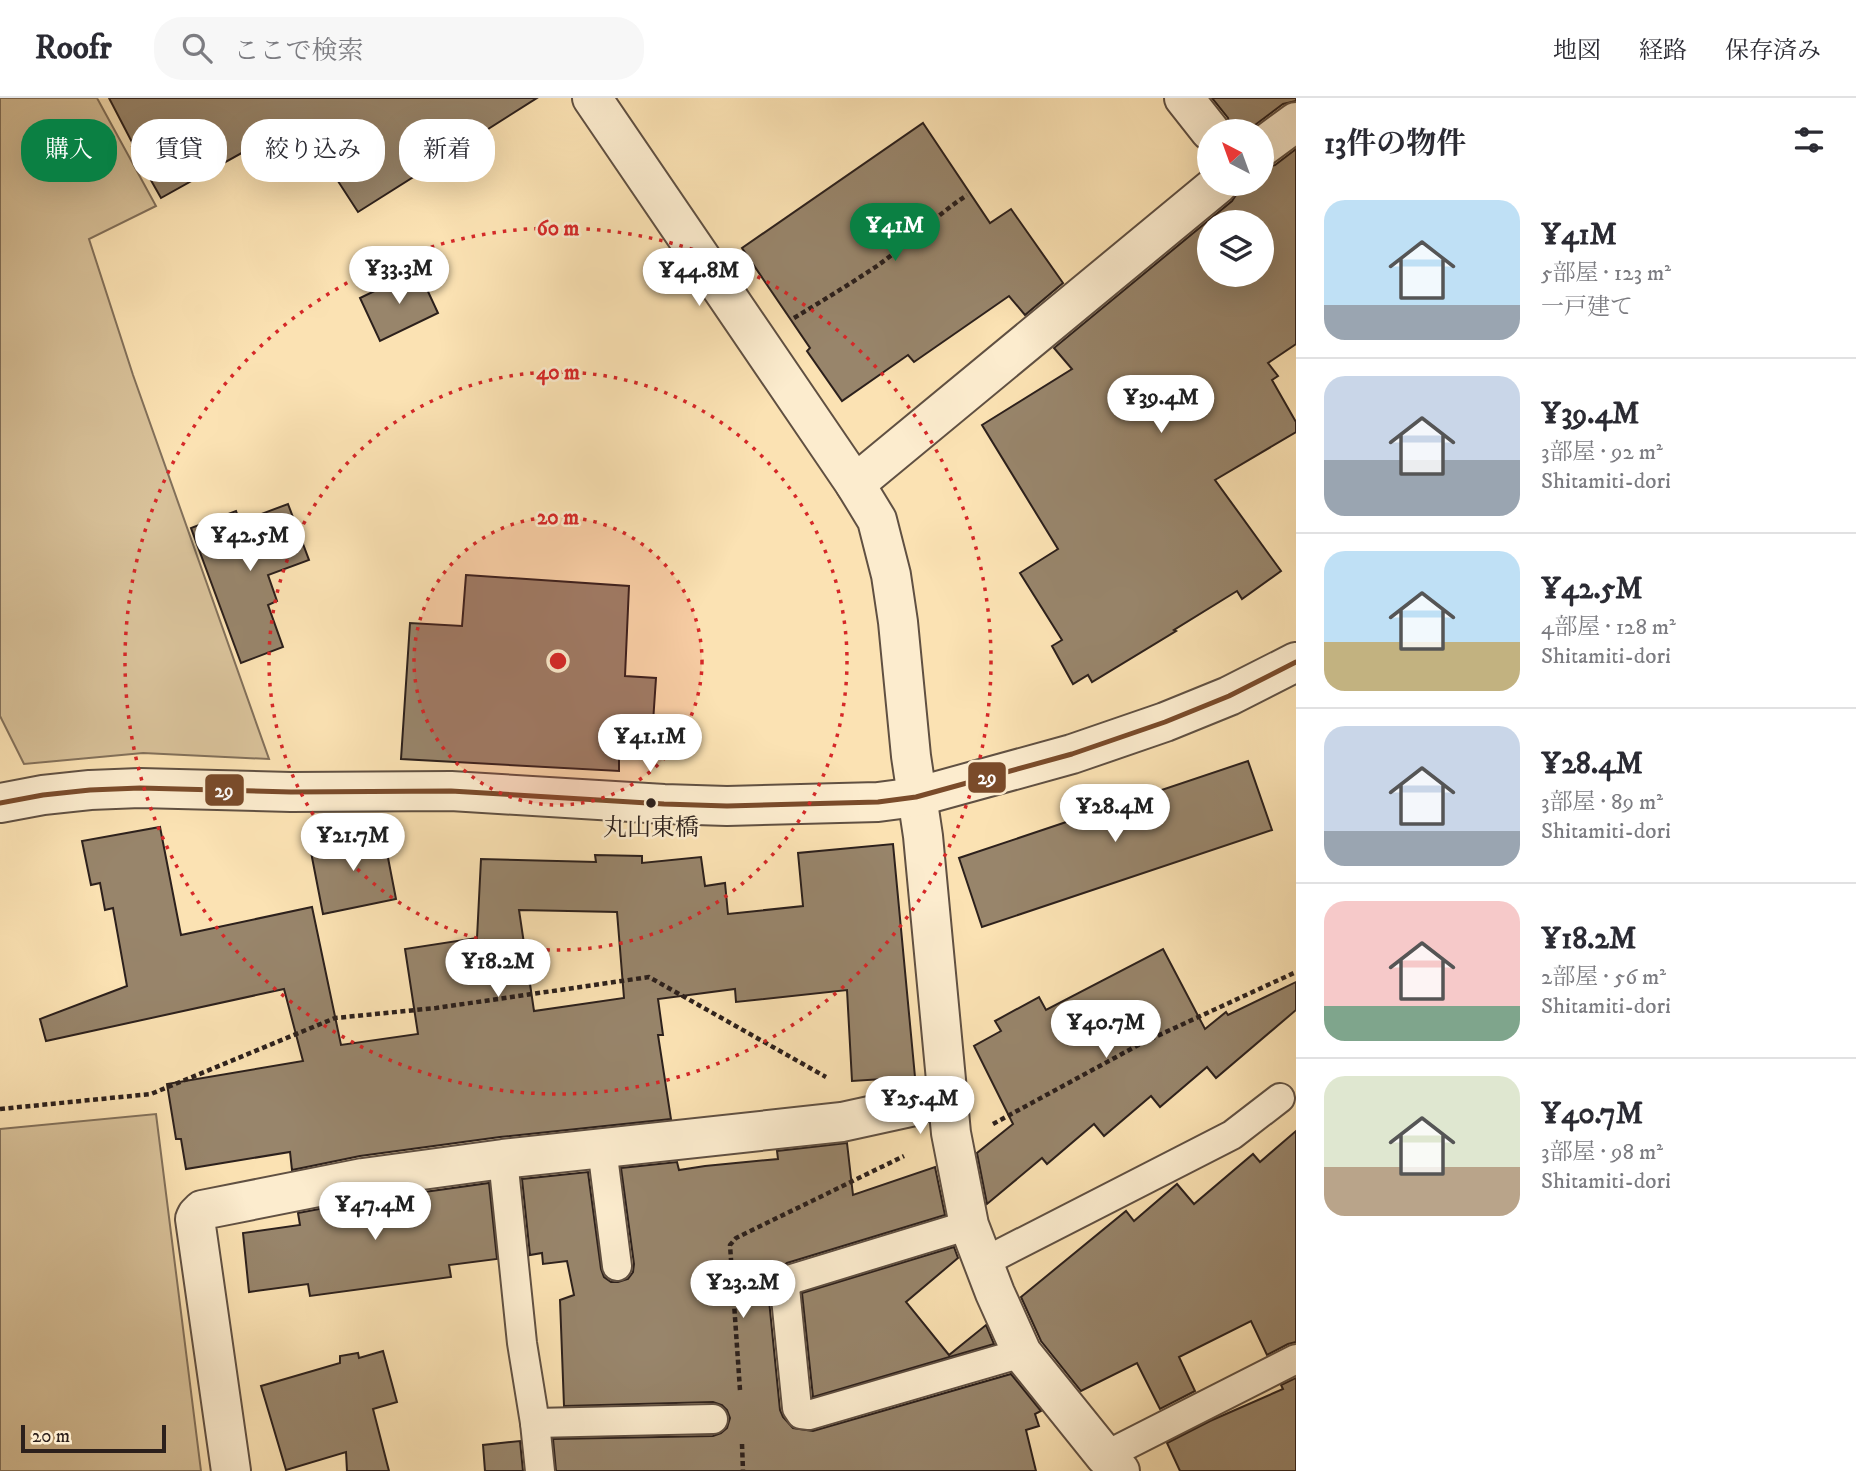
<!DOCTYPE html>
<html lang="ja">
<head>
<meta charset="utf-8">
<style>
	:root { --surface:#fff; --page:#f7f7f7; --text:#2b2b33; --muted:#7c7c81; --line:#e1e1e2; --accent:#0b8043 }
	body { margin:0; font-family:"IM FELL DW Pica","Noto Serif JP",serif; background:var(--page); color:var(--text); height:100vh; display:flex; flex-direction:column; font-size:26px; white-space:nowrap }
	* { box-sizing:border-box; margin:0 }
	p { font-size:23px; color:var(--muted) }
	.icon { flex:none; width:38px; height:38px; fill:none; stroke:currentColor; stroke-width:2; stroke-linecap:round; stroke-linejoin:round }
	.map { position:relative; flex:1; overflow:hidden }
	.side { display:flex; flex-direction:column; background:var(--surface); width:560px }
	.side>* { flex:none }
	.hud { position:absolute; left:21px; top:21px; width:665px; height:63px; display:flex; gap:14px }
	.needle { width:46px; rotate:319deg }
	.tools { position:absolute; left:1197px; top:21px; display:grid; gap:14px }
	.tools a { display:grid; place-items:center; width:77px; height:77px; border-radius:50%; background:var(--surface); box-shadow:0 7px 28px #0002; font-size:35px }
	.scale { position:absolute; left:21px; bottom:18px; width:145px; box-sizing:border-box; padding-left:7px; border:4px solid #2c201c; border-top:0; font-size:19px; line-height:24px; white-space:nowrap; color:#2c201c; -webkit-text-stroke:5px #fcecce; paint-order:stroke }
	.price { position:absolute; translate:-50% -60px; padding:0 16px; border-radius:24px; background:#fff; color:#222; font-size:23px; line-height:46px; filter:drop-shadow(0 2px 4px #0008) }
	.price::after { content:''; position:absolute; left:50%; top:42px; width:21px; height:16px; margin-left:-10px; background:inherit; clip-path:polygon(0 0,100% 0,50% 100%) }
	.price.selected { background:var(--accent); color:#fff }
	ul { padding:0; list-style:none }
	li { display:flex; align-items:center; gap:21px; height:175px; padding:0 28px }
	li+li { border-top:2px solid var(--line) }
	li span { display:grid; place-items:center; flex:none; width:196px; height:140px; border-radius:21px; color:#555 }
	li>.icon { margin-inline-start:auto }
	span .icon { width:84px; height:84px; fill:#fffc; stroke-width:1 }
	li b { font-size:30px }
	h2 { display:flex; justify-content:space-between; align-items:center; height:84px; padding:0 28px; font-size:30px }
	.chip { padding:0 24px; border-radius:28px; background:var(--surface); box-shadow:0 7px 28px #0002; font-size:24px; line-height:63px }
	.chip.selected { background:var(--accent); color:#fff }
	header { display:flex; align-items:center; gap:42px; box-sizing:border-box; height:98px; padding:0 35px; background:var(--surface); border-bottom:2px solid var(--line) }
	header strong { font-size:33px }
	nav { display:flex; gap:38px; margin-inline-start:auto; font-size:24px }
	.search { width:490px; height:63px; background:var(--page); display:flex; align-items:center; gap:18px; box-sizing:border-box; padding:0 24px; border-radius:28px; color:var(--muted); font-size:26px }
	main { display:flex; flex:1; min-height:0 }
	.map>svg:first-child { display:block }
	.green { fill:#d8c199; stroke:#82705a; stroke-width:2 }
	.building { fill:#98856b; stroke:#2c201c; stroke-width:2; fill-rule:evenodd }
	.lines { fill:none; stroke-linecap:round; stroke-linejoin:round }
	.service-casing { stroke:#605042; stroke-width:32 }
	.minor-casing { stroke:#605042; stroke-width:42 }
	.tertiary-casing { stroke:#605042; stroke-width:42 }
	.path { stroke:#2c201c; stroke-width:4.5; stroke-dasharray:5 3.5; stroke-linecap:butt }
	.service { stroke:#fcecce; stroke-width:28 }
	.minor { stroke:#fcecce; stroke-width:38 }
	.tertiary { stroke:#fcecce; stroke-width:38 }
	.bus-1-casing { stroke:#fcecce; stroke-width:10 }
	.bus-1 { stroke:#7a4b2a; stroke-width:5 }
	.ring { fill:none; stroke:#d62828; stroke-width:3.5; stroke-dasharray:3.5 7 }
	.bus-dot { fill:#2c201c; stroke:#fcecce; stroke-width:2.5 }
	.labels { text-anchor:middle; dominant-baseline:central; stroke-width:5; stroke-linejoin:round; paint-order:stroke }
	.bus-label { font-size:24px; fill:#2c201c; stroke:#fcecce }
	.centre { fill:#d62828; stroke:#fcecce; stroke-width:3.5 }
	.ring-label { font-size:21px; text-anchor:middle; font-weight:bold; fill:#d62828; stroke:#fcecce; stroke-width:5; stroke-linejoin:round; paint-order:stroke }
	.line-badge { stroke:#fcecce; stroke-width:2.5 }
	.badge-label { font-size:19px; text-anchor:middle; font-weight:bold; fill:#fff }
</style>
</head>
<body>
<header>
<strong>Roofr</strong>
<div class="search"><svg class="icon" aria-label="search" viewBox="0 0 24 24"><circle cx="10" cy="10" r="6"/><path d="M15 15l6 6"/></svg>ここで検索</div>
<nav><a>地図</a><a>経路</a><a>保存済み</a></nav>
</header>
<main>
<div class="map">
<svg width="1296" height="1373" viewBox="0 0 1296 1373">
	<rect width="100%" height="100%" fill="#fbe2b3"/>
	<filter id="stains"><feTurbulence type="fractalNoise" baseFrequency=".00286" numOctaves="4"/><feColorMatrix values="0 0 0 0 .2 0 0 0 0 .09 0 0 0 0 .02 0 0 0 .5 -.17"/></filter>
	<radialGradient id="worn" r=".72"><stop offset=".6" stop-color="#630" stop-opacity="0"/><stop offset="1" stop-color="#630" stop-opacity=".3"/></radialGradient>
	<g class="green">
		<path d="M0,0h97l59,108 -67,33 44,136 136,384 -126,-6 -119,11 -24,-48z"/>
		<path d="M156,1016l45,357h-201v-342z"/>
	</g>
	<g class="building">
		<path d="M109,0h428l-74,47 6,9 -33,21 -5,-9 -73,46 -59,-91 -138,77 -29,-51 2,-1z"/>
		<path d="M1212,0h84v3l-13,3 -36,27h-16l-3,-13z"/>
		<path d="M923,25l67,100 21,-14 52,74 -38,32 -16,-19 -95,66 -6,-7 -66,46 -35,-50 3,-3 -68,-100z"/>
		<path d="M1296,51v195l-28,19 10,13 -6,4 24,42v10l-81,48 66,91 -39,28 -5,-8 -63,39 2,1 -84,51 -4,-7 -15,9 -21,-38 10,-6 -42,-67 38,-24 -76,-124 90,-56 -18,-21 178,-147 6,-9 1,-8h23v-16l13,-3zM1209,124h53v53h-53z"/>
		<path d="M418,172l20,43 -58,28 -20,-43z"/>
		<path d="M288,406l21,56 -41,15 9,26 -9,4 15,42 -42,16 -50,-135 45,-17 4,11z"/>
		<path d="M466,477l163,11 -4,90 31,2 -5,74 -32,-1v20l-218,-12 9,-136 52,3z"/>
		<path d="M1248,663l24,69 -290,97 -23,-69z"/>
		<path d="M160,729l21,108 131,-28 29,138 77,-11 -13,-85 72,-11 4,-79 115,3 -1,-7 47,1v7l59,-6 4,29 20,-3 3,31 75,-8 -5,-53 95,-9 22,233 -63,4 -5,-91 -111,12 -1,-13 -77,10 5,36h-5l13,84 -171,18 -140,19 -68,14 -2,-18 -104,17 -5,-30h-5l-9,-55 136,-23 -19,-72 -238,52 -6,-22 87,-33 -14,-78 -8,2 -5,-27 -9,2 -9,-44zM519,812l98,2 7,86 -90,13z"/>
		<path d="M383,734l13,67 -73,15 -13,-67z"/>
		<path d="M1163,851l42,80 21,-17 2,3 68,-33v28l-80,68 -9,-11 -47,40 -9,-11 -47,40 -10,-12 -47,40 -5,-6 -55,46 -10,-51 36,-29 -39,-78 27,-15 -6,-10 44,-24 7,13z"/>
		<path d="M1296,1033v211l-8,2 -21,11 -16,-34 -72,36 16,34 -35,18 -23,-46 -56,28 -40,-50 -20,-44 105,-86 8,10 43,-37 17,20 59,-50 7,8z"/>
		<path d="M847,1045l6,52 82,-28 10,48 -158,48 -8,6 -8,10 -3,11 12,120 3,7 10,11 20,3 198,-57 30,37 -6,3 4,12 -13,4 10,41h-480l-3,-32 160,-3 8,-3 6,-5 3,-10 -3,-8 -5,-5 -9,-3 -149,4 -4,-106 14,-5 -7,-34 -24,3 -1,-11 -12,2 -8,-76 66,-7 13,97 3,8 7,5h7l10,-3 5,-7 1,-8 -13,-96 56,-6 2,8 26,-4 73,-7 -1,-8z"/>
		<path d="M489,1085l8,76 -48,6 2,12 -141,19 -2,-12 -59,8 -6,-59 57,-8 -2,-12 69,-13z"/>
		<path d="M954,1149l4,11 -52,44 43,53 37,-30 8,19 -181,53 -11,-104z"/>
		<path d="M383,1253l14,51 -24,7 16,62h-42l-1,-19 -60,18 -25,-84 79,-23v-7l18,-3 1,5z"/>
		<path d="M1296,1280v93h-116l-13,-28 43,-22 73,-32 -2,-4z"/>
		<path d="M520,1343l3,30h-38l-2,-26z"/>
	</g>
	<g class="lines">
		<defs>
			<g id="service">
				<path d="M602,1050l15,118"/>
				<path d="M503,1061l19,184 13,80 5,48"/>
				<path d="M969,1127l-177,54 -7,9 12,120 4,6 8,1 213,-62"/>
				<path d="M984,1164l248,-127 48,-37"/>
				<path d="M535,1325l178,-4"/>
				<path d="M1105,1358l191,-97"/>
			</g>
			<g id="minor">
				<path d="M592,0l263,386 22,36 14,55 7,47 13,134 12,80 28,297 18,92 26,68 27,60 83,103 15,15"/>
				<path d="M1184,0l26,33"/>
				<path d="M1262,49l34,-25"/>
				<path d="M855,386l363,-300"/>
				<path d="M231,1373l-36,-252 2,-4 5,-5 161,-32 140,-19 339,-37 73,-16 31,-16"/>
			</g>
			<path id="tertiary" d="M0,705l43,-8 47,-5 50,-2 151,4 160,-1 213,13 63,2 151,-4 38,-5 156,-43 93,-32 64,-26 67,-34"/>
		</defs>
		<use href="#service" class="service-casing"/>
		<use href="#minor" class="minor-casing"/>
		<use href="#tertiary" class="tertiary-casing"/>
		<g class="path">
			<path d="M794,220c28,-17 56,-34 83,-52 31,-22 58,-50 90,-71"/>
			<path d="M0,1011l151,-15 184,-76 101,-10 213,-31 177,100"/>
			<path d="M993,1026l149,-81 154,-71"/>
			<path d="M740,1292l-10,-145 6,-7 168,-82"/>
			<path d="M742,1346l1,27"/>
		</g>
		<use href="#service" class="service"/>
		<use href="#minor" class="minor"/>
		<use href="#tertiary" class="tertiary"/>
		<defs>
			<path id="bus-1" d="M0,705l43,-8 47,-5 50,-2 151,4 160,-1 213,13 63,2 151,-4 38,-5 156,-43 93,-32 64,-26 67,-34"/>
		</defs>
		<use href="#bus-1" class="bus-1-casing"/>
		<use href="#bus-1" class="bus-1"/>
	</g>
	<circle cx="558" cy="563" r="144" fill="#d62828" fill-opacity=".12"/>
	<g class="ring">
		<circle cx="558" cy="563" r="144"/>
		<circle cx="558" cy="563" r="289"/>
		<circle cx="558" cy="563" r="433"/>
	</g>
	<circle class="bus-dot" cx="651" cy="705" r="6"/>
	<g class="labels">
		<g class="bus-label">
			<text x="651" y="730">丸山東橋</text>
		</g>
	</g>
	<circle cx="558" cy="563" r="10" class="centre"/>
	<g class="ring-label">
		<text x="558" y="137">60 m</text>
		<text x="558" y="281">40 m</text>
		<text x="558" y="426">20 m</text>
	</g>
	<g class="line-badge">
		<rect x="967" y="663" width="40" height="33" rx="7" fill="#7a4b2a"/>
		<rect x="204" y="675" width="41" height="34" rx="7" fill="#7a4b2a"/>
	</g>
	<g class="badge-label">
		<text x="987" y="686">29</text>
		<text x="224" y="699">29</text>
	</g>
	<rect width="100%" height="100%" filter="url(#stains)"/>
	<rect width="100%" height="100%" fill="url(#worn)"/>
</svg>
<div class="tools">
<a><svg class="needle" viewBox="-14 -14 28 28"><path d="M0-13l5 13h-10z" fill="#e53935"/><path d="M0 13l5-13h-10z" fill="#7c7c81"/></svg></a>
<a><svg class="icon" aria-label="layers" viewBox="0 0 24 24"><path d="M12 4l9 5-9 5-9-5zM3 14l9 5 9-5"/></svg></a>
</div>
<div class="scale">20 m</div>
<b class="price selected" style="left:895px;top:165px">¥41M</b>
<b class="price" style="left:399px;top:208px">¥33.3M</b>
<b class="price" style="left:699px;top:210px">¥44.8M</b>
<b class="price" style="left:1161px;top:337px">¥39.4M</b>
<b class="price" style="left:250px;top:475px">¥42.5M</b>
<b class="price" style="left:650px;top:676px">¥41.1M</b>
<b class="price" style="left:1115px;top:746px">¥28.4M</b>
<b class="price" style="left:353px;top:775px">¥21.7M</b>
<b class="price" style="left:498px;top:901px">¥18.2M</b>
<b class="price" style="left:1106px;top:962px">¥40.7M</b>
<b class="price" style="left:920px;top:1038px">¥25.4M</b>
<b class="price" style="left:375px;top:1144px">¥47.4M</b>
<b class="price" style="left:743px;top:1222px">¥23.2M</b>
<div class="hud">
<a class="chip selected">購入</a>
<a class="chip">賃貸</a>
<a class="chip">絞り込み</a>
<a class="chip">新着</a>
</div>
</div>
<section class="side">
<h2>13件の物件<svg class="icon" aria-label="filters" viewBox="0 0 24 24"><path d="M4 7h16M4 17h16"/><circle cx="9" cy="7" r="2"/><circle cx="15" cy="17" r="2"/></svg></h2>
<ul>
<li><span style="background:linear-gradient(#bfe0f5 75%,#9aa5b1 0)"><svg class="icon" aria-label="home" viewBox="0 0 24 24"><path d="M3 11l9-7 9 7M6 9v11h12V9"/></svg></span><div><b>¥41M</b><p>5部屋 · 123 m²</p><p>一戸建て</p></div></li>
<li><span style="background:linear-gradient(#c9d6e8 60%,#9aa5b1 0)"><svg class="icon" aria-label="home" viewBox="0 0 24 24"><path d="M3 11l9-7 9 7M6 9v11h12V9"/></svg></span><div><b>¥39.4M</b><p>3部屋 · 92 m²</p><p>Shitamiti-dori</p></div></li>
<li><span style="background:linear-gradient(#bfe0f5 65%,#c2b280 0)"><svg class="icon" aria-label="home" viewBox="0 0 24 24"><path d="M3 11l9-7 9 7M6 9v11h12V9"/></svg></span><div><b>¥42.5M</b><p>4部屋 · 128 m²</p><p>Shitamiti-dori</p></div></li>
<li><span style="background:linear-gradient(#c9d6e8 75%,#9aa5b1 0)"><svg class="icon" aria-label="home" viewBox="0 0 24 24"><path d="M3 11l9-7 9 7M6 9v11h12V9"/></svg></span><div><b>¥28.4M</b><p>3部屋 · 89 m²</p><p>Shitamiti-dori</p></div></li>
<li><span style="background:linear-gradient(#f6c9c9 75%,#7fa58c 0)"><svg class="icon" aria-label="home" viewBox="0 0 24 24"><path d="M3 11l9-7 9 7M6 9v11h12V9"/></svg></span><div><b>¥18.2M</b><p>2部屋 · 56 m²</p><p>Shitamiti-dori</p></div></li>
<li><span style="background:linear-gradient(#dfe7d0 65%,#b9a48a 0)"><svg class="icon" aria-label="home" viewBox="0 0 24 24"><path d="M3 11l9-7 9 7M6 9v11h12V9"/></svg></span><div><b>¥40.7M</b><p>3部屋 · 98 m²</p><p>Shitamiti-dori</p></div></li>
</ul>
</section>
</main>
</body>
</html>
